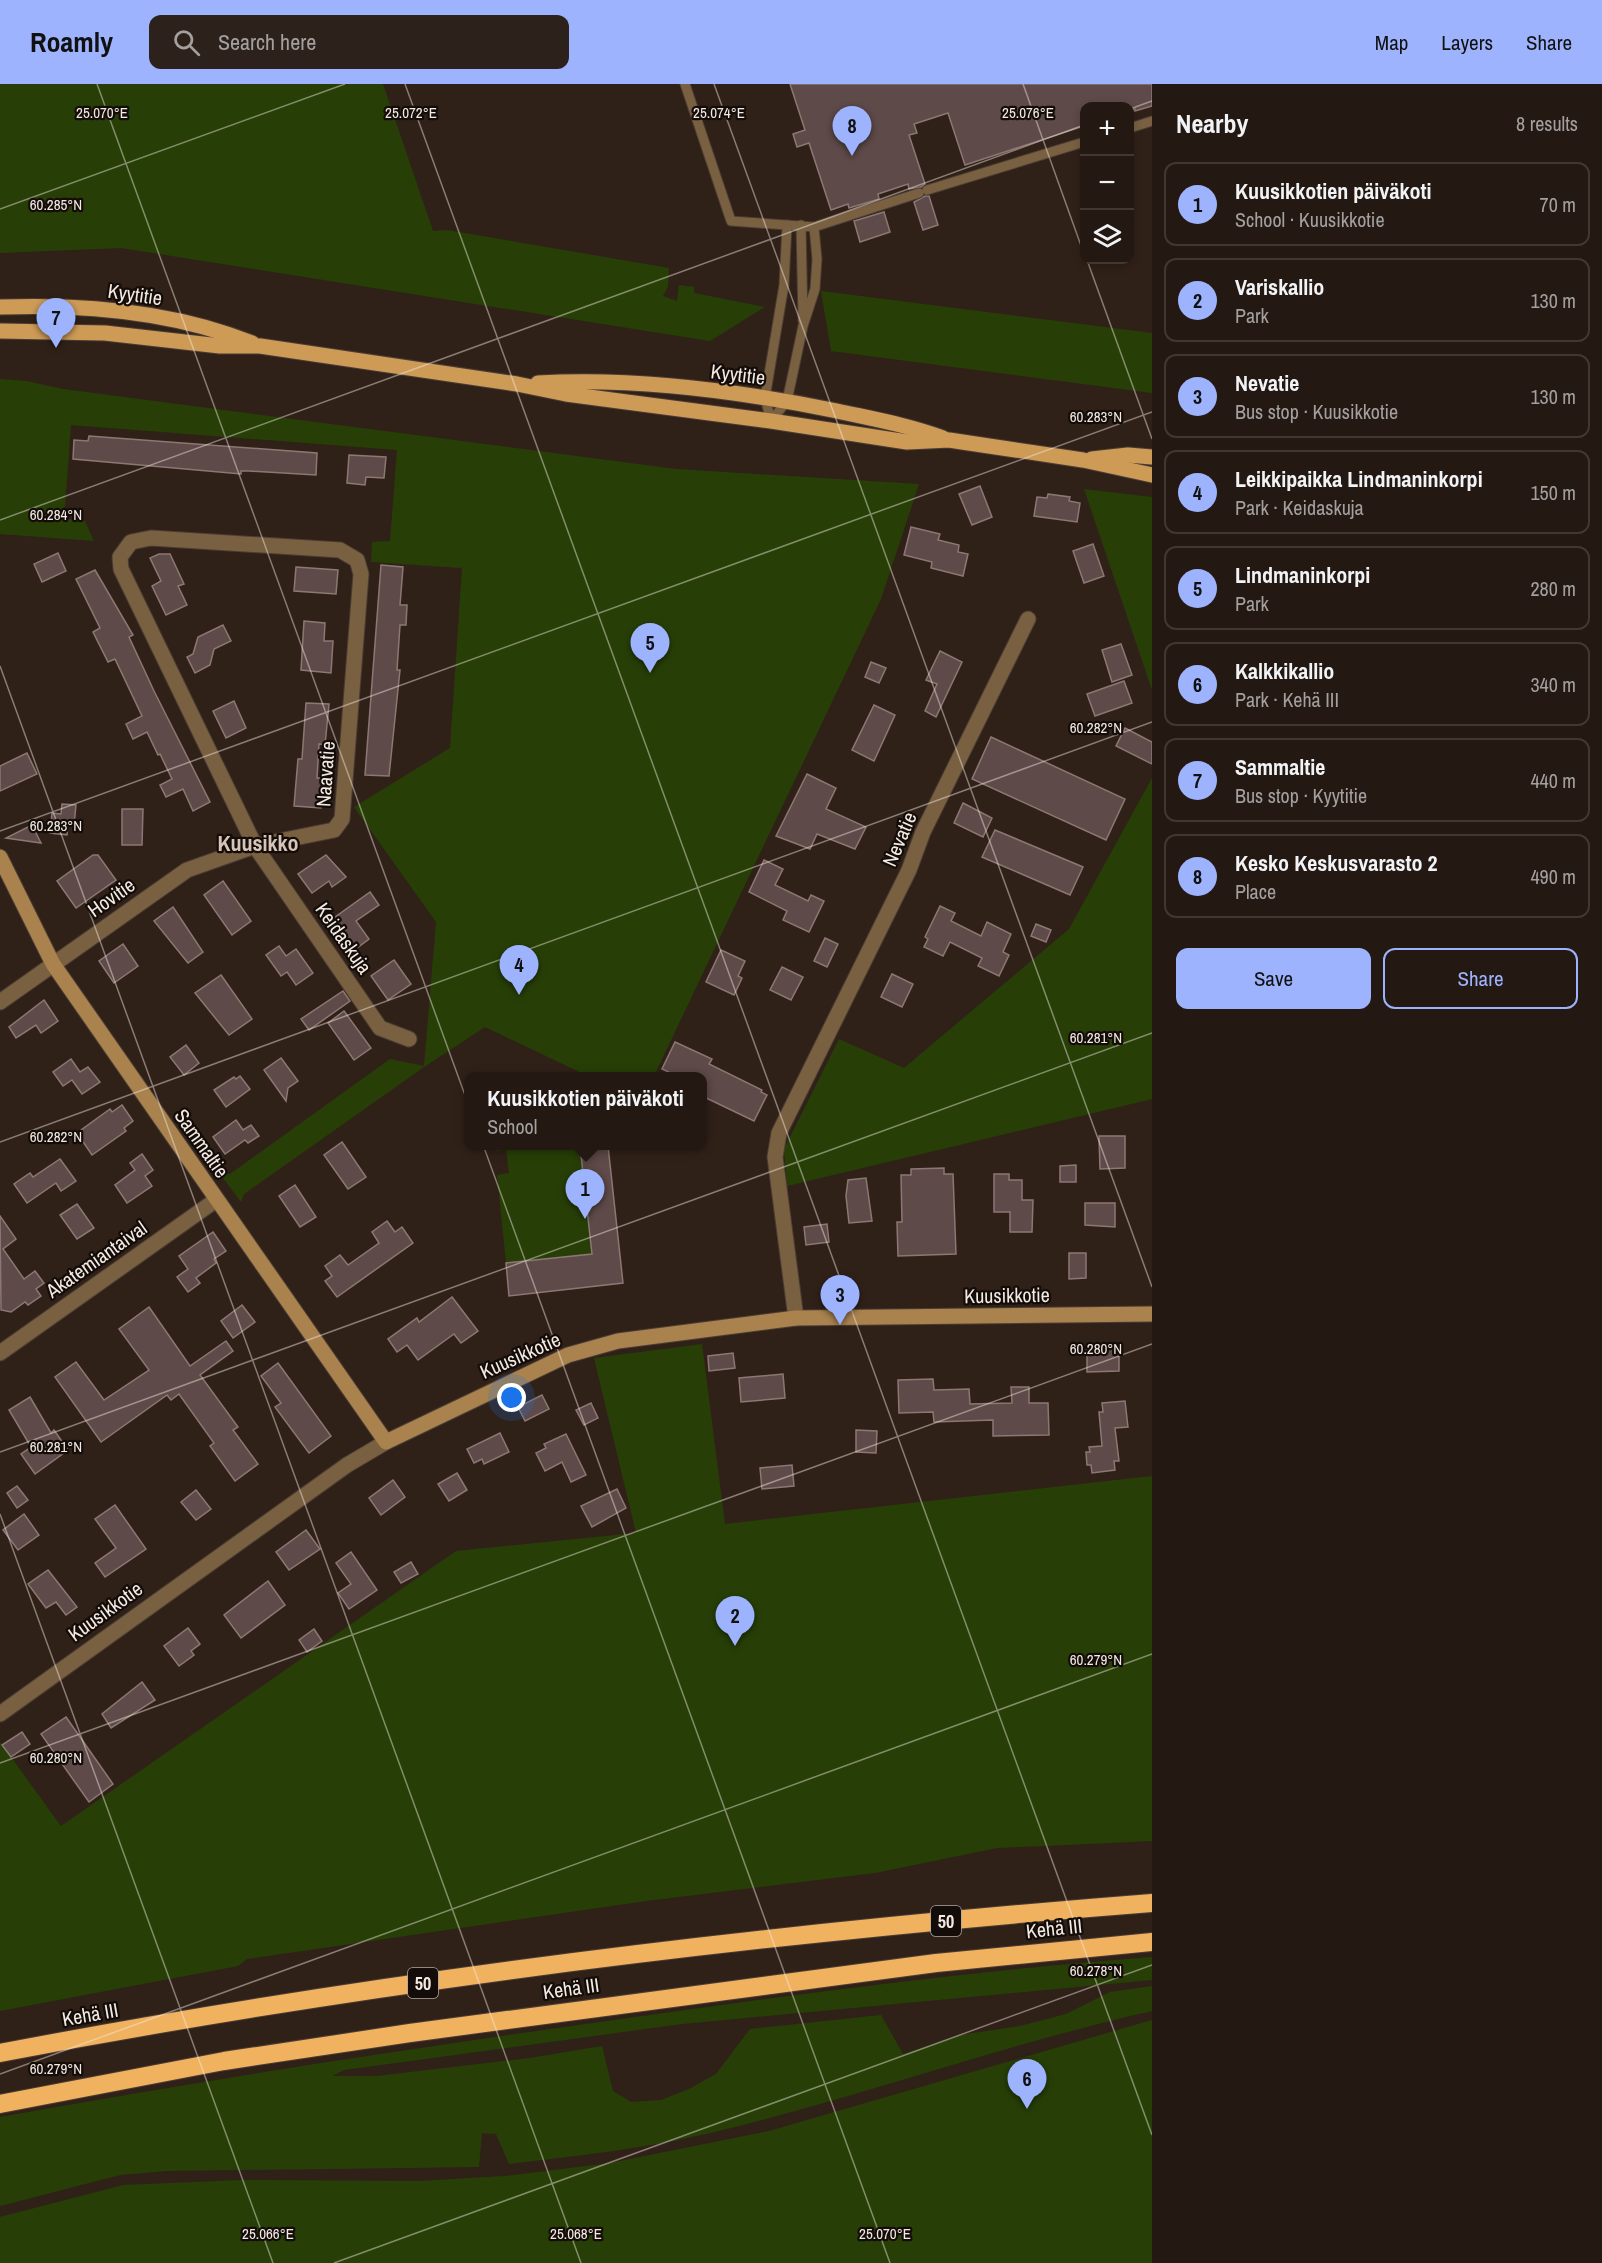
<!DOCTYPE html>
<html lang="en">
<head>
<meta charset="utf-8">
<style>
  :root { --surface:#241912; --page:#2c221b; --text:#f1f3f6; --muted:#a3a09f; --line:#413832; --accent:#9eb3fd }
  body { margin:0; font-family:"Archivo Narrow",sans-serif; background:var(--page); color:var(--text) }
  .controls { position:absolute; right:18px; top:18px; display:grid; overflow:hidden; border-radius:12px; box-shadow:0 3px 9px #0003 }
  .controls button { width:54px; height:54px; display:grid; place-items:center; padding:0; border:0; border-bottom:2px solid var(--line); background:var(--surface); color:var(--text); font:30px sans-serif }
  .you { position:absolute; left:512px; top:1314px; width:21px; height:21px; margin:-15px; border:4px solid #fff; border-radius:50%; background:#1a73e8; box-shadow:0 0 0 9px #1a73e833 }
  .badge { display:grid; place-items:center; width:39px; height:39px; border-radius:50%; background:var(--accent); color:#111; font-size:20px; font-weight:700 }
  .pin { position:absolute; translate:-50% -50px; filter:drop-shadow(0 2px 3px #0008) }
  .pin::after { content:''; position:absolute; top:32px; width:21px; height:18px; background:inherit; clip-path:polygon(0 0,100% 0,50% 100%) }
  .popup { position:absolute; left:464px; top:988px; width:243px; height:78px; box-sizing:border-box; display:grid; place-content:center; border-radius:12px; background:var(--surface); filter:drop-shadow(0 2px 4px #0005); font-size:20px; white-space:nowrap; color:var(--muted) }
  .popup b { font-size:22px; color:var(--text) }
  .popup::after { content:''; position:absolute; left:50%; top:100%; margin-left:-12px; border:12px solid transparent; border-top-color:var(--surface) }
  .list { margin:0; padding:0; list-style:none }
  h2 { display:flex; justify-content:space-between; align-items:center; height:78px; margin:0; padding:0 24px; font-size:26px }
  h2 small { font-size:20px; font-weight:400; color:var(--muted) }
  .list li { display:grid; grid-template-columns:39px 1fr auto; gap:18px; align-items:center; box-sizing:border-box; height:84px; margin:0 12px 12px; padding:0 12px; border:2px solid var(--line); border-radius:12px }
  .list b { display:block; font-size:22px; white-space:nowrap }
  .list p { margin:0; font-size:20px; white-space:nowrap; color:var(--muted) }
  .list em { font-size:20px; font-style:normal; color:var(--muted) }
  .actions { display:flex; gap:12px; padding:18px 24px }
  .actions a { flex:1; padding:14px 0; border:2px solid var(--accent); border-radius:12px; text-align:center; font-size:21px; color:var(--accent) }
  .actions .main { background:var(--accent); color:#111 }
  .icon { flex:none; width:33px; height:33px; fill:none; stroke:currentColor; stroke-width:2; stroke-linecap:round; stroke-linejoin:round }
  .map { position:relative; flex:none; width:1152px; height:2179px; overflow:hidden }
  header { display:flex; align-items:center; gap:36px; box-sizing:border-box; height:84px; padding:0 30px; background:var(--accent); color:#111 }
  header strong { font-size:28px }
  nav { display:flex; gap:33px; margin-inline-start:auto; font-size:21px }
  .search { width:420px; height:54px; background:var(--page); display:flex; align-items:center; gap:15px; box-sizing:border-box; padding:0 21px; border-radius:12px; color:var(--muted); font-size:22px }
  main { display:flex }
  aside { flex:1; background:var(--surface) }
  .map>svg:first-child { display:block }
  .green { fill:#273f07 }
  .building { fill:#5e4a48; stroke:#8d7775; stroke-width:1.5 }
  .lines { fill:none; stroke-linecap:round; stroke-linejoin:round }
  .lane-casing { stroke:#4b3d35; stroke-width:11 }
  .street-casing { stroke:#4b3d35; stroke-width:17 }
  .secondary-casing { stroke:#4b3d35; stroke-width:17 }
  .primary-casing { stroke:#4b3d35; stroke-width:17 }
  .highway-casing { stroke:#4b3d35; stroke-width:20 }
  .lane { stroke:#796041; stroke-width:9 }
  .street { stroke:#796041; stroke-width:15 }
  .secondary { stroke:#a9824e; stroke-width:15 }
  .primary { stroke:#ce9b57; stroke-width:15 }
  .highway { stroke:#f0b25f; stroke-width:18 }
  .ticks { fill:none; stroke:#f4eae4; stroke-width:1.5; stroke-opacity:0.45 }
  .labels { text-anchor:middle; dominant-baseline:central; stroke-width:4.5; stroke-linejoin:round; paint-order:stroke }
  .shield { fill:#130c08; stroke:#b0a7a2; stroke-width:1.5 }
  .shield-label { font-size:18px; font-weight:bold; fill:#f4eae4 }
  .street-label { font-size:20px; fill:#f4eae4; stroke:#130c08 }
  .quarter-label { font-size:22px; font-weight:bold; fill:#d8c5b9; stroke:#130c08 }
  .ticks-label { font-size:15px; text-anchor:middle; fill:#f4eae4; stroke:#130c08; stroke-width:4.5; stroke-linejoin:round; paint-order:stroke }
</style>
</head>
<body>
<header>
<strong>Roamly</strong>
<div class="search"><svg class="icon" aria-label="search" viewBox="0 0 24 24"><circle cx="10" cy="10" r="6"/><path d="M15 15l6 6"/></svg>Search here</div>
<nav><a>Map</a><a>Layers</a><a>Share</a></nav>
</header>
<main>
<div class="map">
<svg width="1152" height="2179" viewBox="0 0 1152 2179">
  <rect width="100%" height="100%" fill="#302118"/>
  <!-- green -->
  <g class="green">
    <path d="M0,0H383L433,147L447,146L669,184L668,202L663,212L677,217L679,201L694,203V209L765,223L710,257L121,164L0,169Z"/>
    <path d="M821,207L1152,249V309L831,267Z"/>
    <path d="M0,295L26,297L63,305L676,385L919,400L881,515L654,992H588L485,943L424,983L244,1110L241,1118L220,1090H230L390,975L424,982L436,838L354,723L450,664L462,484L371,478L372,458L390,457L397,366L71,341L64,435L85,437L94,457L0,450Z"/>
    <path d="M1084,405L1152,413V606Z"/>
    <path d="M1152,694V1015L787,1102L784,1065L839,955L904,984L1069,845Z"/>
    <path d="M494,1062H580L592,1170L506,1179L497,1091L509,1089L506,1066L495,1067Z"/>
    <path d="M702,1260L725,1440L1152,1392V1757L997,1764L875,1789L646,1817L247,1875L238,1882L0,1927V1658L61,1742L456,1467L636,1449L594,1274Z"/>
    <path d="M1152,1873V1896L682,1940L344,1986L332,1992H377L530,1974L602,1962L613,2007L631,2018L661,2016L689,2005L716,1990L750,1945L881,1931L903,1970L960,1951L1020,1942L1066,1930L1110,1908L1152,1902V1927C1001,1961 856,2015 706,2050C641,2065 575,2072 509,2080L496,2050L482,2049L479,2083L166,2087L120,2091L0,2122V2033C200,1997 400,1966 600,1938C783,1912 968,1887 1152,1873Z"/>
    <path d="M1152,1936V2179H0V2133L123,2101L242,2096L419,2097L505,2092L610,2079L769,2047Z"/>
  </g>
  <!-- building -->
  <g class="building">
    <path d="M790,0H1152V22L1135,27V25L1130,27V22H1084V42L965,81L948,29L914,40L917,49L909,51L925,100L921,103L909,105L908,100L878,110L879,115L849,124L848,120L831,126L809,59L797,63L793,50L805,46Z"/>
    <path d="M925,112H929L938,141L923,146L914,118Z"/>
    <path d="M884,128L890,148L860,158L854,137Z"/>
    <path d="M89,352L317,369L316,391L249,387H241V390L73,375L74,356L88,357Z"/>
    <path d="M349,371L386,373L384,394L366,393L365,401L347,399Z"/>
    <path d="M980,402L992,433L972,441L959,410Z"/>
    <path d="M1048,410L1070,413L1069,417L1080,419L1077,438L1034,432L1037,413L1047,414Z"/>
    <path d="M911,443L940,450L938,456L959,461L958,468L968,470L963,492L931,484L932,478L904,471Z"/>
    <path d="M1093,460L1104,492L1084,499L1073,467Z"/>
    <path d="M58,469L66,487L42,498L34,480Z"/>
    <path d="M159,470H170L184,500L178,502L187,521L166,531L152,502L161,497L150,474Z"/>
    <path d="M381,481L403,483L400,521H407L406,541H400L397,586H400L389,692L365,691Z"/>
    <path d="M296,483L338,486L336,510L294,507Z"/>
    <path d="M95,486L133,551L129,553L154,607L210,718L193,727L183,705L166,713L160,701L172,695L160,670L158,671L147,648L133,655L126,640L142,632L115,575L108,578L93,548L100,544L76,495Z"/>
    <path d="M304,537L325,539L324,557H333L331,589L301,586Z"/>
    <path d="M223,541L231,557L214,565L210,581L195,589L187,573L193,570L198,553Z"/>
    <path d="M1121,560L1132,591L1112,598L1102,566Z"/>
    <path d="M940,567L962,578L936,633L925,627L937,600L926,596Z"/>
    <path d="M871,578L886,584L879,599L865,593Z"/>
    <path d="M1124,597L1132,619L1095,632L1087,610Z"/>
    <path d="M234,617L246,644L226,654L213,627Z"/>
    <path d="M306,619L329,620L325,661L319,660L317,694H323L321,724L294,722L298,675H302Z"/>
    <path d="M874,621L895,631L874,677L852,666Z"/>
    <path d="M1125,644L1152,658V680L1116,662Z"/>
    <path d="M991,653L1125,715L1106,756L972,695Z"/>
    <path d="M27,669L37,690L0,707V682Z"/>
    <path d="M807,690L836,704L826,725L866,743L855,765L817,750L810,765L776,752Z"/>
    <path d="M963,719L992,734L983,753L954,739Z"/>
    <path d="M62,720L76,721L74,741L68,740L67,751L50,749L52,729L61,730Z"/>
    <path d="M122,725H143L142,761H122Z"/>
    <path d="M32,741L41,759L6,754Z"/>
    <path d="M995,746L1083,783L1070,811L982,773Z"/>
    <path d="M93,771H98L116,796L76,824L57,797Z"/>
    <path d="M326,771L346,793L332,803L329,797L312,809L298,790Z"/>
    <path d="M764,776L783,785L775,801L808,817L811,811L824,817L809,848L783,836L787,827L749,808Z"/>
    <path d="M223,797L251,837L232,851L204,811Z"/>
    <path d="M370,808L379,821L356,837L369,855L353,867L331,836Z"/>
    <path d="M940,822L955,829L951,837L981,852L987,838L1011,850L1003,868L1009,871L999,892L978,882L982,874L950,858L943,872L924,863L928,855L925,853Z"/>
    <path d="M173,823L203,868L188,879L154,837Z"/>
    <path d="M1036,840L1051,846L1046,858L1031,852Z"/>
    <path d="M825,854L838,860L827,883L814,877Z"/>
    <path d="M123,860L138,882L114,899L99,877Z"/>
    <path d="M279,862L286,872L296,865L313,889L296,901L287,888L281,892L266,871Z"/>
    <path d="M721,866L745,877L738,892L742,894L734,911L706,898Z"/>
    <path d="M394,876L411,900L388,916L371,892Z"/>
    <path d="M782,883L803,893L791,916L770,906Z"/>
    <path d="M892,890L913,900L902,923L881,913Z"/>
    <path d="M221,891L252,935L229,951L195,909Z"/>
    <path d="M343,907L350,917L309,946L301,935Z"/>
    <path d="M44,916L58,937L41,949L36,941L16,954L9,943Z"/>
    <path d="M344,927L371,964L354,976L328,939Z"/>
    <path d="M675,958L712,975L709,980L762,1006L761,1008L767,1011L754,1037L702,1012V993H679L662,985Z"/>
    <path d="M186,961L199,979L184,991L170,973Z"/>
    <path d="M281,974L298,997L288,1004L286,1017L264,986Z"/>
    <path d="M71,975L80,988L88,983L100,998L82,1010L72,996L63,1002L53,988Z"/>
    <path d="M240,992L250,1005L226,1023L214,1006L234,993L236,995Z"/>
    <path d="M122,1021L133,1037L124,1044L126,1047L92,1071L77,1049L110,1025L112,1028Z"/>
    <path d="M236,1036L243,1046L251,1041L259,1052L248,1059L245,1056L225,1070L213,1053Z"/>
    <path d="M1099,1052H1125V1084L1100,1085Z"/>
    <path d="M342,1058L366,1093L348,1105L324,1071Z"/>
    <path d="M580,1062H608L623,1199L509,1212L506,1179L592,1170Z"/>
    <path d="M142,1070L153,1086L145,1092L152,1102L127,1119L115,1101L135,1086L130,1079Z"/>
    <path d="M60,1075L76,1097L61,1107L56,1099L27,1119L14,1100L30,1089L33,1093Z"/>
    <path d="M1076,1081V1098H1060V1082Z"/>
    <path d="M944,1084V1090H953L956,1170L898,1172L897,1138H902L901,1091H911V1085Z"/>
    <path d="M994,1090H1009V1096H1022V1116H1033L1032,1148H1010V1128H994Z"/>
    <path d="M866,1094L872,1137L849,1139L846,1112L848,1096Z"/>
    <path d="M295,1101L316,1133L300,1143L279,1112Z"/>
    <path d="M1085,1119H1115V1143L1085,1141Z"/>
    <path d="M77,1120L94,1144L77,1155L60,1131Z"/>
    <path d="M0,1132L16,1155L3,1165L24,1195L35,1187L44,1199L36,1205L41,1212L28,1221L25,1218L11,1228L1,1226Z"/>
    <path d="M387,1137L395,1148L402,1143L413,1159L337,1213L325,1197L332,1192L325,1182L340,1171L348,1181L379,1159L372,1148Z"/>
    <path d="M827,1140L829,1158L806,1161L804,1143Z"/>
    <path d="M213,1148L226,1167L214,1175L216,1179L196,1194L200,1199L188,1208L177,1193L188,1185L179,1172Z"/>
    <path d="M1069,1169H1086V1194L1069,1195Z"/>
    <path d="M452,1213L478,1247L461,1259L454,1250L418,1276L407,1261L397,1268L388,1255L417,1234L419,1238Z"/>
    <path d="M242,1221L255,1238L233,1254L221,1237Z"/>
    <path d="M149,1223L190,1282L226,1257L233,1267L200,1291L238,1343L233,1346L258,1380L235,1397L210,1362L214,1359L179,1310L171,1316L167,1311L101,1358L55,1293L76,1278L104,1316L149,1286L119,1245Z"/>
    <path d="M1119,1264V1287L1087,1288V1265Z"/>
    <path d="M733,1269L735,1284L709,1287L708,1272Z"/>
    <path d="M278,1279L331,1352L309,1369L275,1323L281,1319L261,1292Z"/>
    <path d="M783,1290L785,1314L741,1318L739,1294Z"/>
    <path d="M933,1295L934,1306L969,1305L970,1320L1012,1319L1011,1303H1029V1319H1048L1049,1351L993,1352V1336L934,1338L933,1328L899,1329L898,1296Z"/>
    <path d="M542,1311L549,1325L525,1337L518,1323Z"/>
    <path d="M30,1313L51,1349L54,1346L68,1366L35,1390L21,1370L31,1363L9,1326Z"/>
    <path d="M1125,1317L1128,1343L1115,1344L1119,1377H1114L1115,1386L1092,1389L1091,1381H1087L1086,1368H1090L1089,1363L1102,1362L1099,1328H1103L1102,1319Z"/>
    <path d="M591,1319L598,1334L584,1341L576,1326Z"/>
    <path d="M856,1346L877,1347L876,1369L856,1368Z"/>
    <path d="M500,1349L509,1368L484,1380L482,1375L474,1379L467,1365Z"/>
    <path d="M566,1350L586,1391L571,1398L562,1378L545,1387L536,1369L546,1364L544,1360Z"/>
    <path d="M792,1381L794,1402L762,1405L760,1384Z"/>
    <path d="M457,1389L467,1406L449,1417L438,1400Z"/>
    <path d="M393,1396L405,1413L381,1431L369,1414Z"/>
    <path d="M17,1402L28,1416L17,1424L7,1409Z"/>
    <path d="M617,1405L626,1424L592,1443L581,1422Z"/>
    <path d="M196,1406L211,1425L196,1436L181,1418Z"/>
    <path d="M115,1421L146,1465L105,1493L95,1479L116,1464L95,1435Z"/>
    <path d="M24,1430L39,1451L18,1466L3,1446Z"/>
    <path d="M306,1446L320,1465L289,1486L276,1468Z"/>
    <path d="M351,1468L377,1506L349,1525L338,1509L351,1500L336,1479Z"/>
    <path d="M411,1478L418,1490L401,1499L394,1488Z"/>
    <path d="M48,1486L77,1523L66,1531L56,1518L46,1524L28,1500Z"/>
    <path d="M268,1497L285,1521L241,1554L224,1531Z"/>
    <path d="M188,1544L200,1560L191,1567L194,1571L179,1582L164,1562Z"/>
    <path d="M314,1545L322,1557L307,1568L299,1556Z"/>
    <path d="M142,1598L155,1616L111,1644L102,1630Z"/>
    <path d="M66,1633L113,1700L89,1718L41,1650Z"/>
    <path d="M22,1648L30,1660L11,1673L2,1661Z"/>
  </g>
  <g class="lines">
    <!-- lane casing -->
    <g class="lane-casing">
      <g id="lane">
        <path d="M685,0L731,137L814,143L919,109"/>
        <path d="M1130,44L1152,37"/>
        <path d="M927,106L1084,58"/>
        <path d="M787,141L784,201L765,314L771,337L787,317L803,242L815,205L817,175L814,143"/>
        <path d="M801,141L803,237"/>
      </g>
    </g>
    <!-- street casing -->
    <g class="street-casing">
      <g id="street">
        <path d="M0,918L187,786L255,762L334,746L342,735L361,490L357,476L340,466L151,454L131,458L120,473L121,485L255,762L380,944L409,955"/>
        <path d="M796,1234L775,1073L779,1049L909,786L923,748L1028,535"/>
        <path d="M0,1269L216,1116"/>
        <path d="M0,1630L347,1381L386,1358"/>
      </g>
    </g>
    <!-- secondary casing -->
    <g class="secondary-casing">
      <path id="secondary" d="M0,773L53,880L386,1358L568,1271L618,1257L796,1234L1152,1230"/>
    </g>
    <!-- primary casing -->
    <g class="primary-casing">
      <g id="primary">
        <path d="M0,223C83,220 175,228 252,259"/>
        <path d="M0,247L105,249L220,262H260L517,300L566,310L771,337L907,358L949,356L1083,376L1152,391"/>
        <path d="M538,299C638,293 740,307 837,327C873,335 908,341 943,354"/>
        <path d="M1092,375L1128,371L1152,373"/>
      </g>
    </g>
    <!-- highway casing -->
    <g class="highway-casing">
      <g id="highway">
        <path d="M0,1969C380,1896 766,1849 1152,1819"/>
        <path d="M0,2020L224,1977L410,1949L936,1879L1152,1858"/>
      </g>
    </g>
    <!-- lane -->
    <use href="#lane" class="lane"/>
    <!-- street -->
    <use href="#street" class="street"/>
    <!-- secondary -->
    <use href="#secondary" class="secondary"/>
    <!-- primary -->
    <use href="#primary" class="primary"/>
    <!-- highway -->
    <use href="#highway" class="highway"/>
  </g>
  <!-- ticks -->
  <path class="ticks" d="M97,0L890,2179M405,0L1152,2051M714,0L1152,1203M1023,0L1084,170M1130,25L1152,17M0,125L345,0M1087,176L1152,355M0,436L1084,41M0,582L581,2179M0,747L1152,328M0,1058L1152,638M0,1368L1152,949M0,1430L273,2179M0,1679L1152,1260M0,1990L1152,1570M334,2179L1152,1881"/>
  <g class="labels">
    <!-- shield labels -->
    <g class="shield">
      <rect x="931" y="1822" width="30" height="30" rx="4.5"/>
      <rect x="408" y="1884" width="30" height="30" rx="4.5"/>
    </g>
    <g class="shield-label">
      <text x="946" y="1837">50</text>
      <text x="423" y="1899">50</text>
    </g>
    <!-- street labels -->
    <g class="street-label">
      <text transform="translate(135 210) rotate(8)">Kyytitie</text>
      <text transform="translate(738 290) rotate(7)">Kyytitie</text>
      <text transform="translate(325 690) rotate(-86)">Naavatie</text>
      <text transform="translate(899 755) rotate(-67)">Nevatie</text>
      <text transform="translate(111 813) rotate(-35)">Hovitie</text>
      <text transform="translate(344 854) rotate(55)">Keidaskuja</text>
      <text transform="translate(202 1059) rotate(55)">Sammaltie</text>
      <text transform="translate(96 1175) rotate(-35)">Akatemiantaival</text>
      <text transform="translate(1007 1211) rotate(-1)">Kuusikkotie</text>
      <text transform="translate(520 1271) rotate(-24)">Kuusikkotie</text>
      <text transform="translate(105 1527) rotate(-36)">Kuusikkotie</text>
      <text transform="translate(1054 1844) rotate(-6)">Kehä III</text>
      <text transform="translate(571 1904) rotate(-8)">Kehä III</text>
      <text transform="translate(90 1930) rotate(-10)">Kehä III</text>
    </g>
    <!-- quarter labels -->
    <g class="quarter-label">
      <text x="258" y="759">Kuusikko</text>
    </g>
  </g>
  <g class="ticks-label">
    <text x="102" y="34">25.070°E</text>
    <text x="411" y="34">25.072°E</text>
    <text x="719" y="34">25.074°E</text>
    <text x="1028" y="34">25.076°E</text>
    <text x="56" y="126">60.285°N</text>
    <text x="1096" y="338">60.283°N</text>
    <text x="56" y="436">60.284°N</text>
    <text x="1096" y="649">60.282°N</text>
    <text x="56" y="747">60.283°N</text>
    <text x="1096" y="959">60.281°N</text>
    <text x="56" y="1058">60.282°N</text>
    <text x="1096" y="1270">60.280°N</text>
    <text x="56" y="1368">60.281°N</text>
    <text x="1096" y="1581">60.279°N</text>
    <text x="56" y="1679">60.280°N</text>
    <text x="1096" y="1892">60.278°N</text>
    <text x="56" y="1990">60.279°N</text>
    <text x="268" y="2155">25.066°E</text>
    <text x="576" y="2155">25.068°E</text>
    <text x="885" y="2155">25.070°E</text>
  </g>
</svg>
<div class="controls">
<button>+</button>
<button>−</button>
<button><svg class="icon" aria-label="layers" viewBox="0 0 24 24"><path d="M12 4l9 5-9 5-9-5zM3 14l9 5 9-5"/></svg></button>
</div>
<div class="you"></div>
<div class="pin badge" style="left:585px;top:1135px">1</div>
<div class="popup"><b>Kuusikkotien päiväkoti</b>School</div>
<div class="pin badge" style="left:735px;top:1562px">2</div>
<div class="pin badge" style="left:840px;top:1241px">3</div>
<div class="pin badge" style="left:519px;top:911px">4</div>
<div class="pin badge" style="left:650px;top:589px">5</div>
<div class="pin badge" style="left:1027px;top:2025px">6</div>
<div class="pin badge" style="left:56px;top:264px">7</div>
<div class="pin badge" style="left:852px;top:72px">8</div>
</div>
<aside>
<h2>Nearby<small>8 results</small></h2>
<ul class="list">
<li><span class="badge">1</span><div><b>Kuusikkotien päiväkoti</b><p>School · Kuusikkotie</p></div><em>70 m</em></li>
<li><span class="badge">2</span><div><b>Variskallio</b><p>Park</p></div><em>130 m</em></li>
<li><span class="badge">3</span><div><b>Nevatie</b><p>Bus stop · Kuusikkotie</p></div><em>130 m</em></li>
<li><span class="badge">4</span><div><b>Leikkipaikka Lindmaninkorpi</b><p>Park · Keidaskuja</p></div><em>150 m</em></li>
<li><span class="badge">5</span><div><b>Lindmaninkorpi</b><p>Park</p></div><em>280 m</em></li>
<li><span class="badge">6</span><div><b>Kalkkikallio</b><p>Park · Kehä III</p></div><em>340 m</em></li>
<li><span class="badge">7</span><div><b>Sammaltie</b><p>Bus stop · Kyytitie</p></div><em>440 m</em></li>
<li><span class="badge">8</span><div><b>Kesko Keskusvarasto 2</b><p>Place</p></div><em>490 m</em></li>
</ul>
<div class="actions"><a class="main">Save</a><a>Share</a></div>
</aside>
</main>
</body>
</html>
